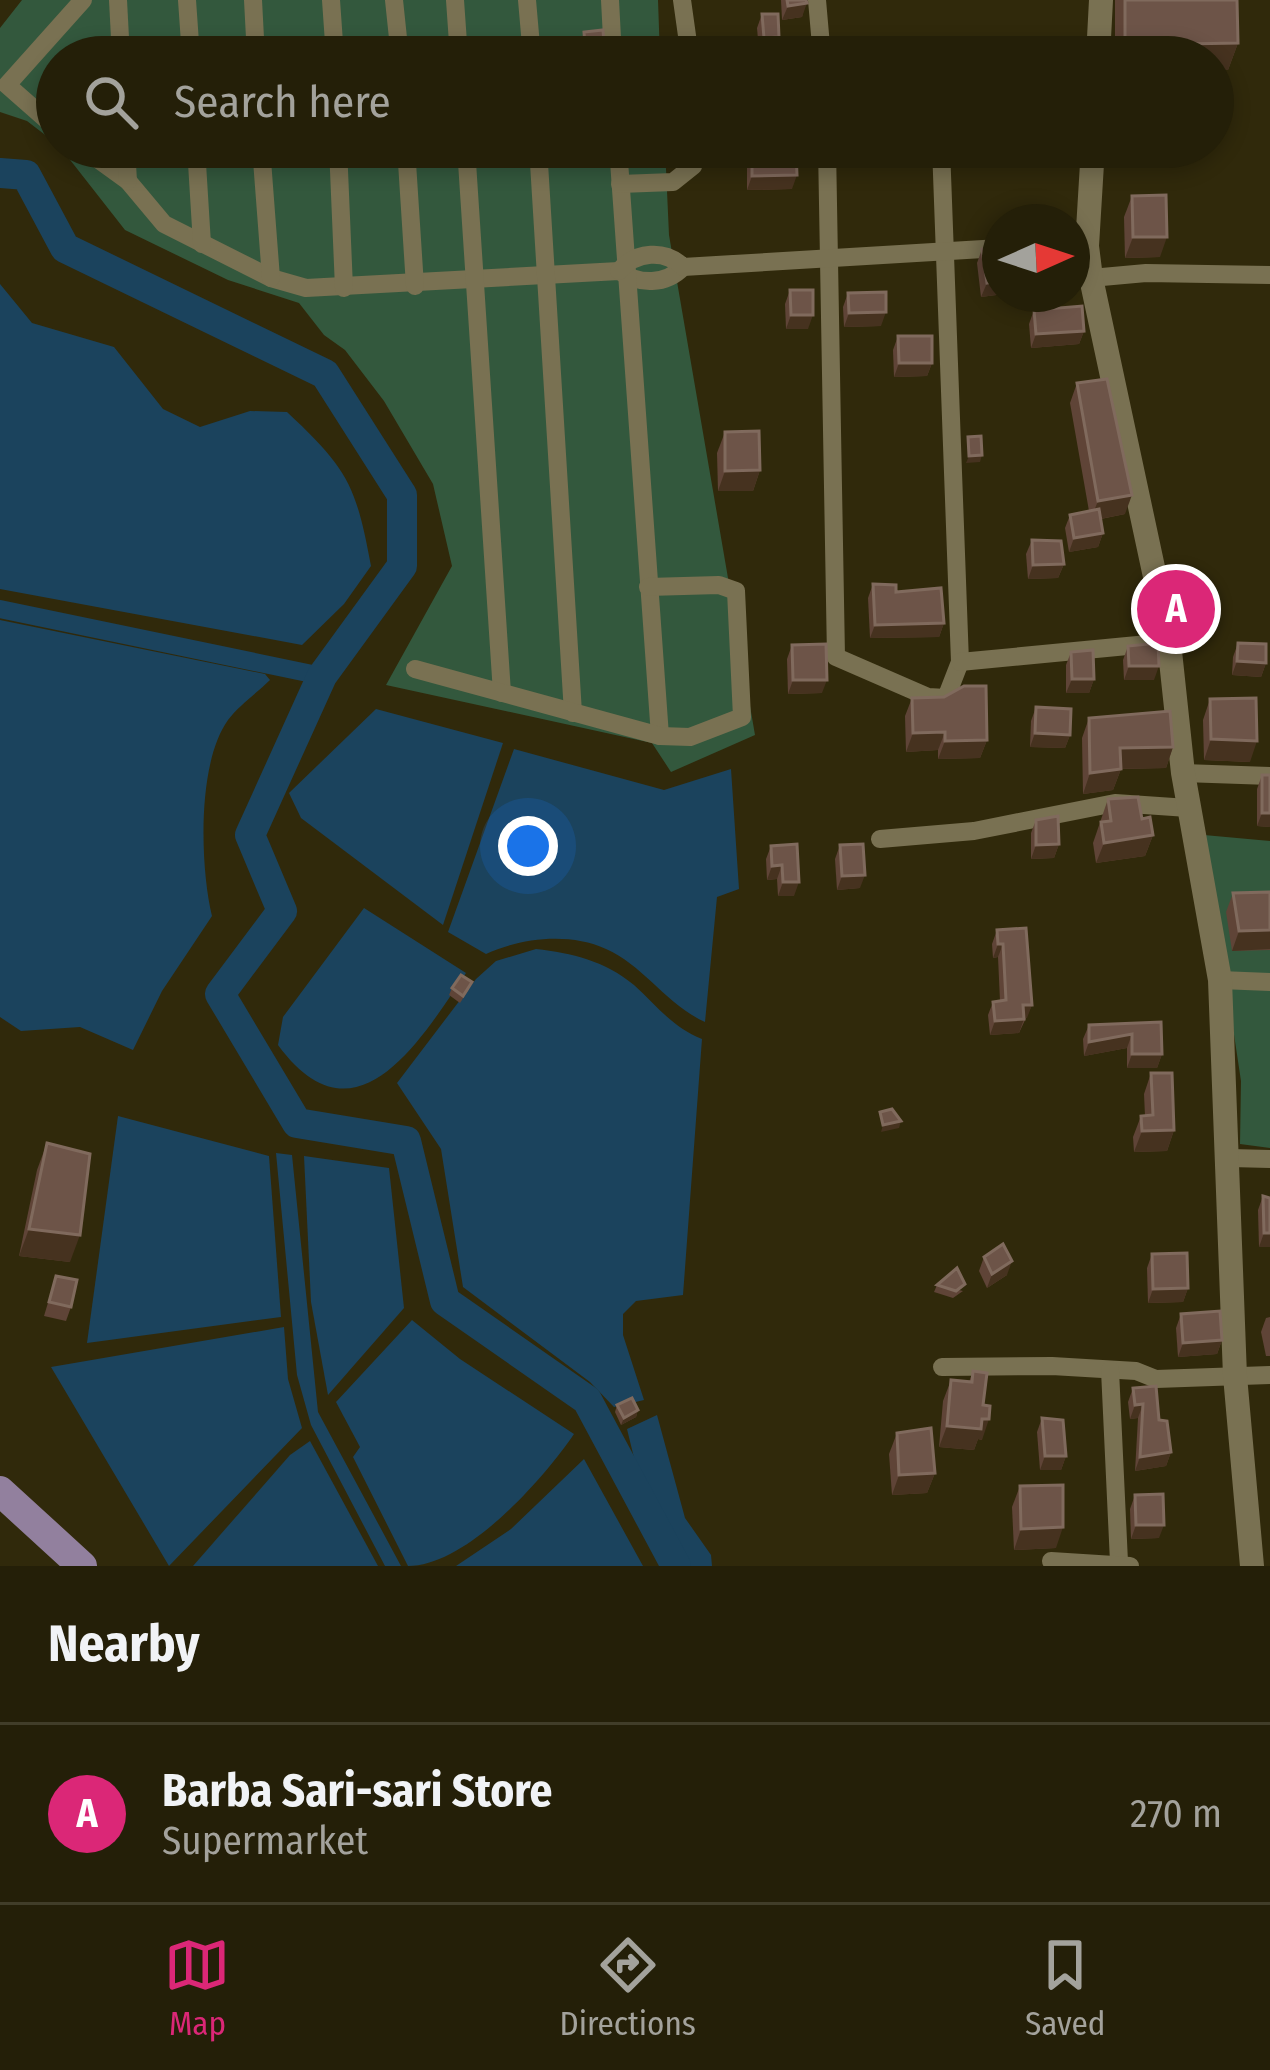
<!DOCTYPE html>
<html lang="en">
<head>
<meta charset="utf-8">
<style>
  :root { --surface:#241f08; --page:#302c16; --text:#f1f3f6; --muted:#a3a29c; --line:#413d29; --accent:#db2777 }
  body { margin:0; font-family:"Fira Sans Condensed",sans-serif; background:var(--page); color:var(--text) }
  .compass { position:absolute; left:982px; top:204px; width:108px; height:108px; border-radius:50%; background:var(--surface); box-shadow:0 6px 18px #0003; rotate:87deg }
  .you { position:absolute; left:528px; top:846px; width:42px; height:42px; margin:-30px; border:9px solid #fff; border-radius:50%; background:#1a73e8; box-shadow:0 0 0 18px #1a73e833 }
  .badge { display:grid; place-items:center; width:78px; height:78px; border-radius:50%; background:var(--accent); color:#fff; font-size:39px; font-weight:700 }
  .pin { position:absolute; translate:-50% -50%; border:6px solid #fff; box-shadow:0 3px 12px #0006 }
  .list { margin:0; padding:0; list-style:none }
  h2 { display:flex; justify-content:space-between; align-items:center; height:156px; margin:0; padding:0 48px; font-size:51px }
  h2 small { font-size:39px; font-weight:400; color:var(--muted) }
  .list li { display:grid; grid-template-columns:78px 1fr auto; gap:36px; align-items:center; box-sizing:border-box; height:180px; padding:0 48px; border-top:3px solid var(--line) }
  .list b { display:block; font-size:45px; white-space:nowrap }
  .list p { margin:0; font-size:39px; white-space:nowrap; color:var(--muted) }
  .list em { font-size:39px; font-style:normal; color:var(--muted) }
  .icon { flex:none; width:66px; height:66px; fill:none; stroke:currentColor; stroke-width:2; stroke-linecap:round; stroke-linejoin:round }
  .map { position:relative; flex:none; width:1270px; height:1566px; overflow:hidden }
  .search { position:absolute; background:var(--surface); box-shadow:0 6px 18px #0003; left:36px; right:36px; top:36px; height:132px; display:flex; align-items:center; gap:30px; box-sizing:border-box; padding:0 42px; border-radius:66px; color:var(--muted); font-size:45px }
  .sheet { height:336px; background:var(--surface) }
  nav { display:flex; justify-content:space-around; align-items:center; box-sizing:border-box; height:168px; border-top:3px solid var(--line); background:var(--surface); font-size:33px; color:var(--muted) }
  nav a { display:grid; justify-items:center; gap:6px }
  nav .on { color:var(--accent) }
  .map>svg:first-child { display:block }
  .green { fill:#33583d }
  .water { fill:#1b435d }
  .lines { fill:none; stroke-linecap:round; stroke-linejoin:round }
  .canal { stroke:#1b435d; stroke-width:18 }
  .river { stroke:#1b435d; stroke-width:30 }
  .minor { stroke:#797152; stroke-width:18 }
  .tertiary { stroke:#797152; stroke-width:24 }
  .primary { stroke:#92809e; stroke-width:30 }
  .wall { fill:#5f4437 }
  .shaded-wall { fill:#46321f }
  .building { fill:#6d5448; stroke:#806a5d; stroke-width:3 }
</style>
</head>
<body>
<div class="map">
<svg width="1270" height="1566" viewBox="0 0 1270 1566">
  <rect width="100%" height="100%" fill="#30290b"/>
  <!-- green -->
  <g class="green">
    <path d="M22,0H658L660,57H57V144L27,121L0,112V28Z"/>
    <path d="M60,147H665L669,235L755,735L671,772L652,743L386,685L452,566L433,484L384,401L345,350L324,335L299,303L228,280L125,230Z"/>
    <path d="M1204,835L1270,841V1148L1240,1144L1241,1081Z"/>
  </g>
  <!-- water -->
  <g class="water">
    <path d="M0,284L32,323L114,347L163,409L200,427L250,411L287,412C348,469 356,485 371,566L344,604L302,645L0,589Z"/>
    <path d="M0,620L265,674L270,680C257,693 239,705 228,720C197,763 200,866 212,916L162,991L133,1050L80,1027L21,1031L0,1017Z"/>
    <path d="M376,709L503,743L443,925L301,818L289,793Z"/>
    <path d="M514,749L664,790L731,769L739,889L717,897L705,1022C667,1005 643,965 606,949C569,932 521,938 486,954L448,932Z"/>
    <path d="M364,908L466,973C420,1041 355,1150 278,1045L283,1017Z"/>
    <path d="M536,949C572,953 605,961 634,985C657,1006 672,1027 702,1039L683,1295L636,1301L623,1314V1335L644,1400L614,1407L590,1382L463,1287L441,1149L397,1083L476,979L496,961Z"/>
    <path d="M118,1116L269,1156L281,1317L87,1343Z"/>
    <path d="M276,1153L292,1155L318,1412L401,1566H385L311,1425L297,1375Z"/>
    <path d="M304,1156L389,1168L404,1308L328,1395L311,1302Z"/>
    <path d="M412,1320L460,1359L574,1434C542,1481 466,1566 408,1566L353,1457L360,1447L336,1402Z"/>
    <path d="M284,1327L288,1379L302,1428L169,1566L51,1367Z"/>
    <path d="M657,1415L685,1518L711,1555L712,1566H690L637,1470L627,1429Z"/>
    <path d="M310,1441L378,1566H193L290,1455Z"/>
    <path d="M584,1459L643,1566H456L511,1529Z"/>
  </g>
  <g class="lines">
    <!-- canal -->
    <path class="canal" d="M0,609L322,676"/>
    <!-- river -->
    <path class="river" d="M0,173L26,175L65,248L325,374L402,495V566L322,676L250,835L282,911L220,994L297,1123L406,1141L445,1301L587,1400L676,1566"/>
    <!-- minor -->
    <g class="minor">
      <path d="M118,0L121,57"/>
      <path d="M187,0L191,57"/>
      <path d="M253,0L256,57"/>
      <path d="M331,0L335,57"/>
      <path d="M394,0L400,57"/>
      <path d="M455,0L459,57"/>
      <path d="M527,0L532,57"/>
      <path d="M610,0L613,57"/>
      <path d="M682,0L690,57"/>
      <path d="M817,0L822,57"/>
      <path d="M57,129L7,85L83,0"/>
      <path d="M81,147L128,181L164,224L271,278L306,288L619,271C639,285 666,285 683,267"/>
      <path d="M126,147L128,181"/>
      <path d="M196,147L202,244"/>
      <path d="M261,147L271,278"/>
      <path d="M338,147L344,288"/>
      <path d="M406,147L415,286"/>
      <path d="M466,147L502,693"/>
      <path d="M538,147L573,713"/>
      <path d="M618,147L660,736"/>
      <path d="M827,147L836,657L928,697L946,698L960,662L941,147"/>
      <path d="M620,184L673,182L693,166L692,147"/>
      <path d="M619,271C636,251 665,249 683,267L1000,248"/>
      <path d="M1091,278L1146,273L1270,275"/>
      <path d="M960,662L1169,642"/>
      <path d="M415,669L660,736L690,737L742,717L736,591L719,585L648,587"/>
      <path d="M1183,773L1270,776"/>
      <path d="M880,839L974,831L1115,803L1188,808"/>
      <path d="M1220,980L1270,982"/>
      <path d="M1230,1158L1270,1159"/>
      <path d="M942,1367L1052,1366L1136,1371L1156,1379L1270,1375"/>
      <path d="M1110,1370L1119,1562"/>
      <path d="M1051,1561L1130,1566"/>
    </g>
    <!-- tertiary -->
    <g class="tertiary">
      <path d="M1098,57L1101,0"/>
      <path d="M1093,147L1087,246L1091,278L1169,642L1183,773L1220,980L1235,1376L1252,1566"/>
    </g>
    <!-- primary -->
    <path class="primary" d="M0,1491L82,1566"/>
  </g>
  <!-- wall -->
  <g class="wall">
    <path d="M781,0H806L802,17L782,20Z"/>
    <path d="M1115,0H1237L1238,43L1228,70H1213V57H1115Z"/>
    <path d="M762,14L779,37L774,51H759L757,28Z"/>
    <path d="M584,32L605,57H580L579,46Z"/>
    <path d="M752,152L792,189L747,190V166Z"/>
    <path d="M1132,196L1160,257L1125,258L1124,217Z"/>
    <path d="M982,249L1000,294H1004L981,297L977,263Z"/>
    <path d="M790,290L808,329H786L785,304Z"/>
    <path d="M848,293L881,326L844,327L843,307Z"/>
    <path d="M1034,310L1084,331L1079,344L1031,348L1029,324Z"/>
    <path d="M898,336L932,363L927,376L894,377L893,350Z"/>
    <path d="M1077,383L1125,514L1101,519L1103,533L1098,547L1069,552L1065,528L1070,515L1089,511L1070,403Z"/>
    <path d="M725,432L760,470L753,491H718L717,453Z"/>
    <path d="M1032,540L1064,564L1058,578L1028,579L1026,554Z"/>
    <path d="M873,584L896,592L944,623L939,637L870,638L868,598Z"/>
    <path d="M1181,599L1194,615L1191,622L1182,624L1178,606Z"/>
    <path d="M1238,643L1266,663L1261,677L1232,675L1233,657Z"/>
    <path d="M792,645L822,693L788,694L787,659Z"/>
    <path d="M1128,646L1154,680H1124L1123,660Z"/>
    <path d="M1071,652L1094,679L1089,693H1066V665Z"/>
    <path d="M912,698L987,740L980,758L938,759V750L906,752L905,716Z"/>
    <path d="M1210,699L1250,762L1204,760L1203,720Z"/>
    <path d="M1036,707L1070,735L1065,748L1030,747L1031,721Z"/>
    <path d="M1089,718L1173,747L1166,768L1121,769L1113,790L1083,794L1082,738Z"/>
    <path d="M1262,775H1270V827L1257,826V789Z"/>
    <path d="M1108,799L1142,819L1153,835L1145,856L1096,863L1093,843Z"/>
    <path d="M1036,820L1059,844L1054,858L1031,859V833Z"/>
    <path d="M797,844L794,896H778L777,879L767,880L766,859L771,846Z"/>
    <path d="M840,845L860,888L837,890L835,859Z"/>
    <path d="M1270,892V960V950L1232,951L1226,912L1233,893Z"/>
    <path d="M997,930L1032,1005L1019,1033L990,1035L988,1015L993,1002L1000,1001L998,957L993,958L992,944Z"/>
    <path d="M452,988L469,989L460,1003L449,995Z"/>
    <path d="M1161,1022L1162,1054L1157,1068H1127V1048L1084,1056L1083,1039L1089,1025Z"/>
    <path d="M1151,1073L1174,1130L1167,1151L1134,1152L1133,1137L1141,1116H1145L1144,1094Z"/>
    <path d="M47,1143L70,1262L19,1256L37,1170Z"/>
    <path d="M1263,1196L1270,1247H1259L1258,1210Z"/>
    <path d="M1152,1254L1188,1288L1183,1302L1148,1303L1147,1268Z"/>
    <path d="M984,1257L1007,1275L987,1288L979,1271Z"/>
    <path d="M56,1276L71,1307L66,1321L44,1316Z"/>
    <path d="M937,1285L963,1291L953,1298L934,1292Z"/>
    <path d="M1181,1314L1222,1340L1217,1354L1178,1357L1176,1328Z"/>
    <path d="M1270,1317V1356H1266L1261,1332L1266,1318Z"/>
    <path d="M973,1371L983,1405L982,1440L978,1439L974,1450L939,1447L943,1401L951,1380L969,1382Z"/>
    <path d="M1133,1388L1159,1420L1171,1452L1166,1466L1135,1471L1138,1418L1130,1419L1128,1402Z"/>
    <path d="M617,1405L638,1410L636,1417L621,1425L615,1412Z"/>
    <path d="M1042,1418L1066,1456L1061,1470H1040L1037,1432Z"/>
    <path d="M897,1433L935,1473L927,1493L892,1495L889,1454Z"/>
    <path d="M1020,1486L1056,1548L1014,1550L1012,1507Z"/>
    <path d="M1135,1495L1159,1538L1131,1539L1130,1509Z"/>
  </g>
  <!-- shaded-wall -->
  <g class="shaded-wall">
    <path d="M807,3L802,17L782,20L788,6Z"/>
    <path d="M779,37L774,51H759L764,38Z"/>
    <path d="M1238,43L1228,70H1213V57H1120L1125,45Z"/>
    <path d="M848,147H883L880,156L844,157Z"/>
    <path d="M797,175L792,189L747,190L752,176Z"/>
    <path d="M1133,237H1167L1160,257L1125,258Z"/>
    <path d="M1000,281V294H1004L981,297L987,283Z"/>
    <path d="M886,312L881,326L844,327L849,313Z"/>
    <path d="M791,315H813L808,329H786Z"/>
    <path d="M1084,331L1079,344L1031,348L1036,334Z"/>
    <path d="M899,363H932L927,376L894,377Z"/>
    <path d="M982,455L980,462L966,463L969,456Z"/>
    <path d="M760,470L753,491H718L725,471Z"/>
    <path d="M1132,495L1125,514L1090,521L1098,501Z"/>
    <path d="M1103,533L1098,547L1069,552L1074,538Z"/>
    <path d="M1064,564L1058,578L1028,579L1033,565Z"/>
    <path d="M1194,615L1191,622L1182,624L1185,617Z"/>
    <path d="M944,623L939,637L870,638L875,625Z"/>
    <path d="M1237,661L1266,663L1261,677L1232,675Z"/>
    <path d="M1129,666H1159L1154,680H1124Z"/>
    <path d="M1072,679H1094L1089,693H1066Z"/>
    <path d="M793,680H827L822,693L788,694Z"/>
    <path d="M945,732L938,750L906,752L913,733Z"/>
    <path d="M1035,733L1070,735L1065,748L1030,747Z"/>
    <path d="M1211,739L1257,741L1250,762L1204,760Z"/>
    <path d="M987,740L980,758L938,759L945,741Z"/>
    <path d="M1173,747L1166,768L1113,769L1120,748Z"/>
    <path d="M1121,769L1113,790L1083,794L1090,773Z"/>
    <path d="M1262,813H1270V827L1257,826Z"/>
    <path d="M1153,835L1145,856L1096,863L1104,843Z"/>
    <path d="M1059,844L1054,858L1031,859L1036,845Z"/>
    <path d="M782,865L777,879L767,880L772,866Z"/>
    <path d="M865,875L860,888L837,890L842,876Z"/>
    <path d="M783,882H799L794,896H778Z"/>
    <path d="M1270,930V949L1232,951L1239,931Z"/>
    <path d="M998,944H1003L998,957L993,958Z"/>
    <path d="M1023,1005H1032L1027,1018L1018,1019Z"/>
    <path d="M1024,1019L1019,1033L990,1035L995,1021Z"/>
    <path d="M1132,1034L1127,1048L1084,1056L1089,1042Z"/>
    <path d="M1132,1054H1162L1157,1068H1127Z"/>
    <path d="M901,1121L899,1128L881,1132L883,1125Z"/>
    <path d="M1174,1130L1167,1151L1134,1152L1142,1131Z"/>
    <path d="M29,1229L80,1235L70,1262L19,1256Z"/>
    <path d="M1264,1233H1270V1247H1259Z"/>
    <path d="M1012,1261L1007,1275L987,1288L992,1274Z"/>
    <path d="M1188,1288L1183,1302L1148,1303L1153,1289Z"/>
    <path d="M1222,1340L1217,1354L1178,1357L1183,1343Z"/>
    <path d="M1143,1404L1138,1418L1130,1419L1135,1405Z"/>
    <path d="M638,1410L636,1417L621,1425L624,1418Z"/>
    <path d="M982,1419H989L982,1440L978,1439L974,1450L939,1447L947,1426Z"/>
    <path d="M1171,1452L1166,1466L1135,1471L1140,1457Z"/>
    <path d="M1045,1456H1066L1061,1470H1040Z"/>
    <path d="M935,1473L927,1493L892,1495L899,1475Z"/>
    <path d="M1136,1525H1164L1159,1538L1131,1539Z"/>
    <path d="M1063,1527L1056,1548L1014,1550L1021,1529Z"/>
  </g>
  <!-- building -->
  <g class="building">
    <path d="M787,0H806L807,3L788,6Z"/>
    <path d="M1125,0H1237L1238,43L1125,45Z"/>
    <path d="M762,14H778L779,37L764,38Z"/>
    <path d="M603,30L605,57H586L584,32Z"/>
    <path d="M796,151L797,175L752,176V152Z"/>
    <path d="M1166,195L1167,237H1133L1132,196Z"/>
    <path d="M1000,247V281L987,283L982,249Z"/>
    <path d="M790,290H813V315H791Z"/>
    <path d="M886,292V312L849,313L848,293Z"/>
    <path d="M1082,306L1084,331L1036,334L1034,310Z"/>
    <path d="M898,336H932V363H899Z"/>
    <path d="M1107,379L1132,495L1098,501L1077,383Z"/>
    <path d="M759,431L760,470L725,471V432Z"/>
    <path d="M981,436L982,455L969,456L968,437Z"/>
    <path d="M1099,509L1103,533L1074,538L1070,515Z"/>
    <path d="M1032,540L1061,541L1064,564L1033,565Z"/>
    <path d="M873,584L896,585V592L941,588L944,623L875,625Z"/>
    <path d="M1191,597L1194,615L1185,617L1181,599Z"/>
    <path d="M1158,643L1159,666H1129L1128,646Z"/>
    <path d="M1238,643L1266,644V663L1237,661Z"/>
    <path d="M826,644L827,680H793L792,645Z"/>
    <path d="M1093,650L1094,679H1072L1071,652Z"/>
    <path d="M964,686H986L987,740L945,741V732L913,733L912,698L944,697Z"/>
    <path d="M1256,698L1257,741L1211,739L1210,699Z"/>
    <path d="M1036,707L1071,709L1070,735L1035,733Z"/>
    <path d="M1170,711L1173,747L1120,748L1121,769L1090,773L1089,718Z"/>
    <rect x="1262" y="775" width="8" height="38"/>
    <path d="M1138,797L1142,819L1150,817L1153,835L1104,843L1101,822L1111,821L1108,799Z"/>
    <path d="M1058,816L1059,844L1036,845V820Z"/>
    <path d="M797,844L799,882H783L782,865L772,866L771,846Z"/>
    <path d="M863,844L865,875L842,876L840,845Z"/>
    <path d="M1270,892V930L1239,931L1233,893Z"/>
    <path d="M1026,928L1032,1005H1023L1024,1019L995,1021L993,1002L1006,1000L1003,944H998L997,930Z"/>
    <path d="M461,975L472,982L463,996L452,988Z"/>
    <path d="M1161,1022L1162,1054H1132V1034L1089,1042V1025Z"/>
    <path d="M1151,1073H1172L1174,1130L1142,1131L1141,1116L1153,1115Z"/>
    <path d="M892,1109L901,1121L883,1125L880,1112Z"/>
    <path d="M47,1143L90,1154L80,1235L29,1229Z"/>
    <path d="M1263,1196L1270,1198V1233H1264Z"/>
    <path d="M1003,1244L1012,1261L992,1274L984,1257Z"/>
    <path d="M1187,1253L1188,1288L1153,1289L1152,1254Z"/>
    <path d="M957,1268L965,1284L956,1291L937,1285Z"/>
    <path d="M56,1276L77,1280L71,1307L49,1302Z"/>
    <path d="M1220,1311L1222,1340L1183,1343L1181,1314Z"/>
    <path d="M973,1371L987,1373L983,1405L990,1406L989,1419H982L981,1429L947,1426L951,1380L972,1382Z"/>
    <path d="M1156,1386L1159,1420L1167,1421L1171,1452L1140,1457L1143,1404L1135,1405L1133,1388Z"/>
    <path d="M632,1398L638,1410L624,1418L617,1405Z"/>
    <path d="M1042,1418L1063,1420L1066,1456H1045Z"/>
    <path d="M931,1428L935,1473L899,1475L897,1433Z"/>
    <path d="M1063,1485V1527L1021,1529L1020,1486Z"/>
    <path d="M1163,1494L1164,1525H1136L1135,1495Z"/>
  </g>
</svg>
<svg class="compass" viewBox="-18 -18 36 36"><path d="M0-13l5 13h-10z" fill="#e53935"/><path d="M0 13l5-13h-10z" fill="#a3a29c"/></svg>
<div class="you"></div>
<div class="pin badge" style="left:1176px;top:609px">A</div>
<div class="search"><svg class="icon" aria-label="search" viewBox="0 0 24 24"><circle cx="10" cy="10" r="6"/><path d="M15 15l6 6"/></svg>Search here</div>
</div>
<section class="sheet">
<h2>Nearby<small></small></h2>
<ul class="list">
<li><span class="badge">A</span><div><b>Barba Sari-sari Store</b><p>Supermarket</p></div><em>270 m</em></li>
</ul>
</section>
<nav>
<a class="on"><svg class="icon" aria-label="map" viewBox="0 0 24 24"><path d="M3 6l6-2 6 2 6-2v14l-6 2-6-2-6 2zM9 4v14M15 6v14"/></svg>Map</a>
<a><svg class="icon" aria-label="directions" viewBox="0 0 24 24"><path d="M12 3l9 9-9 9-9-9zM9 14v-3h6M13 9l2 2-2 2"/></svg>Directions</a>
<a><svg class="icon" aria-label="saved" viewBox="0 0 24 24"><path d="M7 4h10v16l-5-4-5 4z"/></svg>Saved</a>
</nav>
</body>
</html>
